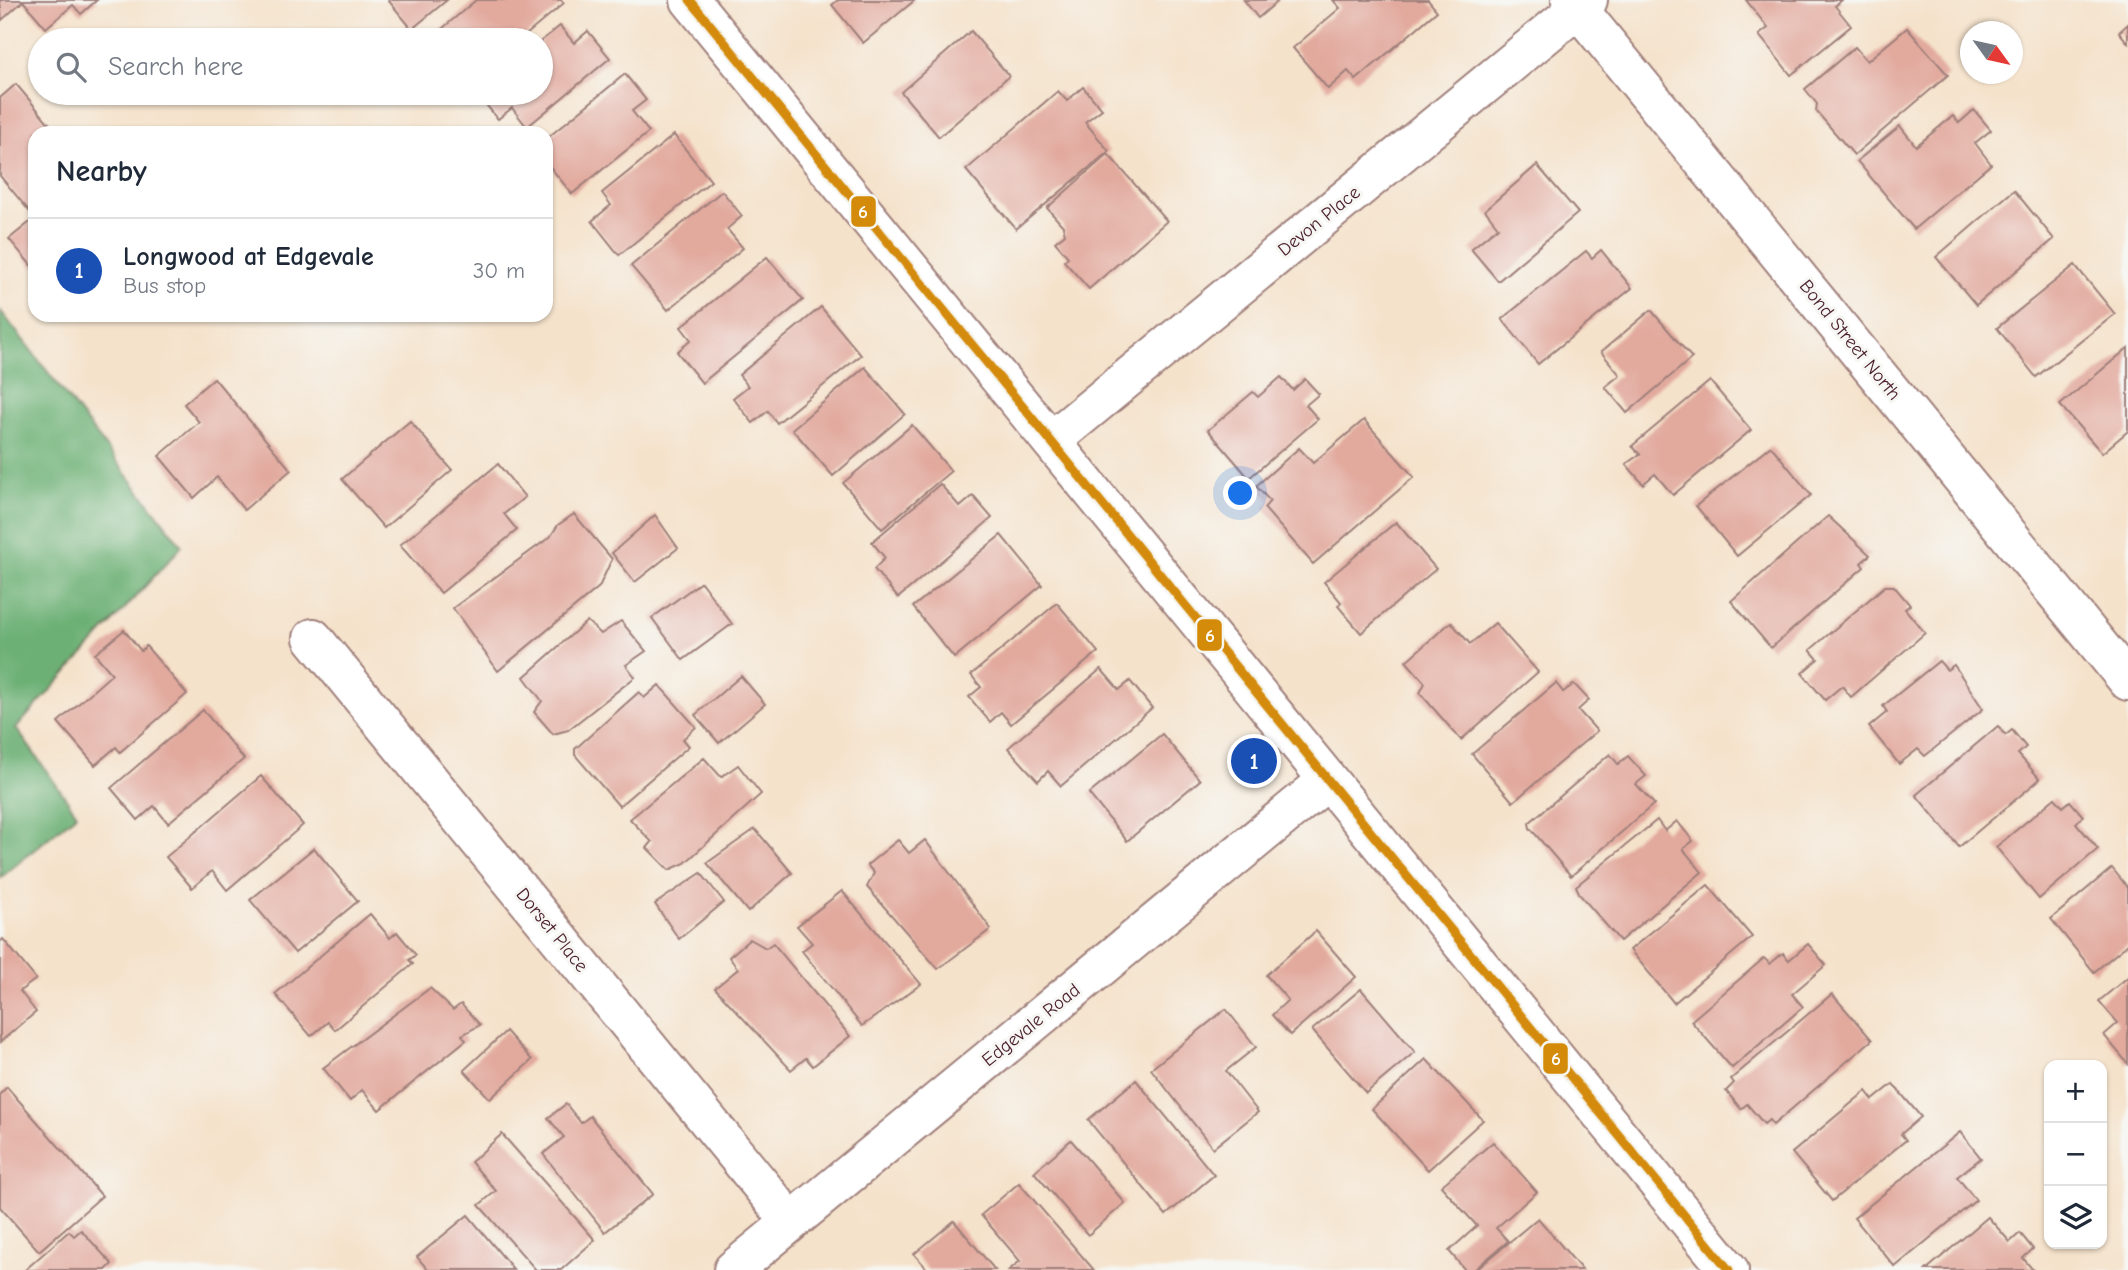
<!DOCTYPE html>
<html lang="en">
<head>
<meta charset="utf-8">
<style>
  :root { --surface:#fff; --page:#f2f2f3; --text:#1f2937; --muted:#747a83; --line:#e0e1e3; --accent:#1a73e8 }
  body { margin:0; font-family:"Comic Neue",sans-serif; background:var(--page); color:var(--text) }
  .controls { position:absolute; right:21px; bottom:21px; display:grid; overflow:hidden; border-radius:14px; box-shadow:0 2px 5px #0004 }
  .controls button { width:63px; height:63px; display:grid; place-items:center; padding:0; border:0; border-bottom:2px solid var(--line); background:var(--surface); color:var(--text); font:35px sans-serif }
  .compass { position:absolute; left:1960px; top:21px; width:63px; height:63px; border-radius:50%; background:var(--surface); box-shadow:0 2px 5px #0004; rotate:123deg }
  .you { position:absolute; left:1241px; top:494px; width:24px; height:24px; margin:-18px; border:5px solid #fff; border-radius:50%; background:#1a73e8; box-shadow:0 0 0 10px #1a73e833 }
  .badge { display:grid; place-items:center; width:46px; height:46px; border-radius:50%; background:var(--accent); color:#fff; font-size:23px; font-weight:700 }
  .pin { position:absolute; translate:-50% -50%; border:4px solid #fff; box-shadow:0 2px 7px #0006 }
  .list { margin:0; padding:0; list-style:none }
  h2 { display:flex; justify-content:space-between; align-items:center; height:91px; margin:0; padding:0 28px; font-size:30px }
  h2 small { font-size:23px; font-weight:400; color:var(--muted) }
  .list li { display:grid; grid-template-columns:46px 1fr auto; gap:21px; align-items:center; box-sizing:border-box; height:105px; padding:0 28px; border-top:2px solid var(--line) }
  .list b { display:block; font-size:26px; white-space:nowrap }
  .list p { margin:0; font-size:23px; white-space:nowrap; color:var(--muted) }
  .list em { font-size:23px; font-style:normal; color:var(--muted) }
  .icon { flex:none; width:38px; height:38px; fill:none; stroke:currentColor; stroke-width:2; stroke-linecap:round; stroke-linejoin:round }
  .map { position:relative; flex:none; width:2128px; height:1270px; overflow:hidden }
  .search { position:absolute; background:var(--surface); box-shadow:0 2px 5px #0004; left:28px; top:28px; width:525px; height:77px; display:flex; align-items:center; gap:18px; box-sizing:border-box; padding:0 24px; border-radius:38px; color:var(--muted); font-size:26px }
  .panel { position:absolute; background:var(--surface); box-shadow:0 2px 5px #0004; left:28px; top:126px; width:525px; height:196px; border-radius:21px }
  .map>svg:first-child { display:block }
  .forest { fill:#6cb074; stroke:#5b6850; stroke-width:2 }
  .building { fill:#e2a99d }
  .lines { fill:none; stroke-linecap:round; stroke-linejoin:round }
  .street-casing { stroke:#a0807b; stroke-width:42 }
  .secondary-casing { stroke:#a0807b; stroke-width:42 }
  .street { stroke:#fff; stroke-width:38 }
  .secondary { stroke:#fff; stroke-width:38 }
  .bus-1-casing { stroke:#f6f6f2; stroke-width:14 }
  .bus-1 { stroke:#d48b09; stroke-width:9 }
  .labels { text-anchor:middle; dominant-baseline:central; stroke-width:6; stroke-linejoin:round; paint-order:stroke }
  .street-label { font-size:19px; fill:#4a1f2b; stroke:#f6f6f2 }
  .line-badge { stroke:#f6f6f2; stroke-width:2.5 }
  .badge-label { font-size:19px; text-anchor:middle; font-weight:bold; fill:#fff }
</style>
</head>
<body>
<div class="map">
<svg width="2128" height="1270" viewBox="0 0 2128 1270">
  <rect width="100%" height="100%" fill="#f6f6f2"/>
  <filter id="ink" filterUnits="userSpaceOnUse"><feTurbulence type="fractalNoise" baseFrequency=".0143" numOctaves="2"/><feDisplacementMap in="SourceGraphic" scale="14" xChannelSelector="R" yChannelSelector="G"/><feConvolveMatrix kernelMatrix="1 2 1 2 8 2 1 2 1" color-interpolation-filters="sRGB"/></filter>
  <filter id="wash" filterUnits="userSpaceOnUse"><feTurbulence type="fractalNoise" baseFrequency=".00686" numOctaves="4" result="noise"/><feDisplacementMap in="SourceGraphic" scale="28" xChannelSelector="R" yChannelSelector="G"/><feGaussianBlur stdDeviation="1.57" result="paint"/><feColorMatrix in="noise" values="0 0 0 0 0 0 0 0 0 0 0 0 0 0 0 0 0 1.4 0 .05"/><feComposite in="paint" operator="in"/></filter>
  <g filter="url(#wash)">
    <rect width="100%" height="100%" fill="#f5e2cb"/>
    <!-- forest -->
    <path class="forest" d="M0,310L182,546L16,728L77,814L0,878Z"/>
    <g id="blocks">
      <!-- building -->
      <g class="building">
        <path d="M0,0H97L81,14L73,5L46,28L23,1L2,20Z"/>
        <path d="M388,0H447L412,29Z"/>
        <path d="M476,0H561L564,3L520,40H443L437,33Z"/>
        <path d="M838,0H915L863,43L832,5Z"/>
        <path d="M1244,0H1279L1258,18Z"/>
        <path d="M1333,0H1428L1437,11L1356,80L1348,71L1328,89L1293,48L1340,8Z"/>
        <path d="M1746,0H1842L1835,6L1851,26L1791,75L1759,35L1768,28Z"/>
        <path d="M2128,24V43L2119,32Z"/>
        <path d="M560,26L574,43L588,31L610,58L527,127L512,108L498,119L477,94L541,93V41Z"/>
        <path d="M1907,28L1948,75L1854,155L1816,111L1817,104L1805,89L1855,47L1867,61Z"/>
        <path d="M971,31L1009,76L939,137L901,92Z"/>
        <path d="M625,74L646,100L632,111L649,132L572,194L546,162V139Z"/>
        <path d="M16,84L57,133H35V270L9,239L35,218L0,176V98Z"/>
        <path d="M1083,87L1102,109L1085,122L1109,151L1016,229L966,170L1058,91L1067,101Z"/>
        <path d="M1974,110L1991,130L1975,143L1991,164L1914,229L1857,161L1900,126L1916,146L1953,116L1959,123Z"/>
        <path d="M674,135L711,181L619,255L592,221L611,205L602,193Z"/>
        <path d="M1108,154L1167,221L1089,289L1064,261L1068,257L1055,242L1065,234L1063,226L1047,208Z"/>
        <path d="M1537,165L1578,213L1498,281L1471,249L1498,227L1485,210Z"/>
        <path d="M2014,190L2054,239L1976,305L1936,257Z"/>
        <path d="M722,191L742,216L727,229L743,248L668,310L631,266Z"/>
        <path d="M1601,250L1632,288L1538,364L1502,319L1586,251L1592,258Z"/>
        <path d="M767,257L803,300L702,383L677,352L691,340L681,327Z"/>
        <path d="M2075,265L2115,314L2036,377L1997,328Z"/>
        <path d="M821,307L861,355L777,423L768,411L753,423L733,398L748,386L739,375Z"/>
        <path d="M1651,310L1692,358L1627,413L1605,387L1620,375L1601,352Z"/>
        <path d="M2128,348V431L2102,453L2060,405Z"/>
        <path d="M865,367L905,414L833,476L792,429Z"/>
        <path d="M1281,377L1293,390L1305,379L1319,394L1306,405L1318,419L1249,478L1208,430L1253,392L1258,397Z"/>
        <path d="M214,378L291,470L244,510L217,477L194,498L159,456L199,422L184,404Z"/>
        <path d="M1710,381L1751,430L1673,495L1655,474L1643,484L1626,464L1640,454L1632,446Z"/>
        <path d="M1364,420L1414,477L1313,564L1264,508L1270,501L1256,486L1299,448L1313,463Z"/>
        <path d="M410,421L452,470L384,528L342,479Z"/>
        <path d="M912,425L951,471L882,529L843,483Z"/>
        <path d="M1771,446L1811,495L1737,556L1696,506Z"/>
        <path d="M498,464L525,497L504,514L517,530L441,593L400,545Z"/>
        <path d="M940,484L960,507L973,496L992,518L898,598L874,569L885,558L872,542Z"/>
        <path d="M574,514L612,559L599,587L498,671L453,608L550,537L558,525Z"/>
        <path d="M655,515L678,548L635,582L612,553Z"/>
        <path d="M1828,516L1870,555L1861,563L1864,567L1771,648L1731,601Z"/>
        <path d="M1396,522L1436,569L1361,633L1338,606L1341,602L1324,582Z"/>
        <path d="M1001,535L1042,585L954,658L913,607Z"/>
        <path d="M701,582L732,624L683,660L652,618Z"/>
        <path d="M1885,586H1894L1910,605L1905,609L1925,633L1851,697L1842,686L1825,700L1802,673L1818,659L1810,650Z"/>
        <path d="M1057,603L1098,652L1011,724L1001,712L990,722L969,697L981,687L971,675Z"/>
        <path d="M587,621L601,634L621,621L646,651L626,665L635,677L568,730L553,734L534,712L542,701L524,677Z"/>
        <path d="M1451,622L1470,644L1495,623L1538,672L1461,740L1420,693L1425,683L1406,661Z"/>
        <path d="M124,630L141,651L146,646L187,694L120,752L116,747L95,765L58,722L112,674L95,654Z"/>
        <path d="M1939,661L1947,670L1954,665L1983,709L1925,756L1918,749L1899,764L1869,727L1887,712L1883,706Z"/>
        <path d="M1101,669L1119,690L1130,681L1152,708L1061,786L1048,771L1038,781L1008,748Z"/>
        <path d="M741,676L765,704L719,743L695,715Z"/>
        <path d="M1556,683L1563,692L1574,684L1589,700L1578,710L1597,731L1513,802L1472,754Z"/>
        <path d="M659,685L696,727L683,739L689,746L619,806L575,755V749L639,692L644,698Z"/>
        <path d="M203,710L244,759L168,823L154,806L138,820L111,788Z"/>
        <path d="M1998,726L2006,735L2012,730L2026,747L2018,754L2040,779L1959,847L1916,795Z"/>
        <path d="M1162,734L1200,780L1127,841L1089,794Z"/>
        <path d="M1610,754L1618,764L1628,756L1646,776L1636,784L1654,804L1571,876L1530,828L1529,823Z"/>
        <path d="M704,758L721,777L738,765L761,794L685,863L669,870L647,848L652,842L630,819Z"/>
        <path d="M261,776L303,825L227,890L212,871L192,888L166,857Z"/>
        <path d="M2055,798L2063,807L2070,801L2083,816L2076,823L2098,849L2039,899L1996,847Z"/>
        <path d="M1657,820L1665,831L1677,821L1693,841L1683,849L1702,872L1620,941L1580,895L1576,886Z"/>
        <path d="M755,829L792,873L748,912L707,863Z"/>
        <path d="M898,840L909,853L925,840L991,929L938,969L867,887L874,873L867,865Z"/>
        <path d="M314,848L358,901L295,953L250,900Z"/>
        <path d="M2112,868L2128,888V944L2094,972L2051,919Z"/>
        <path d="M701,873L724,902L679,939L655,904Z"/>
        <path d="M1708,885L1752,937L1674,1003L1630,950Z"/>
        <path d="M842,891L921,984L862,1026L802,951L812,943L797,926Z"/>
        <path d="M370,914L390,938L397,932L416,955L409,960L413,964L335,1030L328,1022L311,1036L275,994Z"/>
        <path d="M1316,931L1356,977L1290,1035L1272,1015L1288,1000L1266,975Z"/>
        <path d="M3,939L36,979L20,991L36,1012L0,1042V942Z"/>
        <path d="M750,939L766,948L773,943L850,1036L813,1066L806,1058L791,1070L715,988L738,969L729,957Z"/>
        <path d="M1808,944L1826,965L1792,994L1803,1007L1732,1068L1691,1021L1764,958L1770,964L1783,953L1789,960Z"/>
        <path d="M2128,977V1064L2104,1035L2118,1023L2099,1001Z"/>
        <path d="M430,988L453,1010L461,1004L480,1025L462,1035L466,1040L379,1110L362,1090L350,1101L323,1068Z"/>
        <path d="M1361,989L1415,1052L1366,1093L1312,1030Z"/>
        <path d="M1832,994L1872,1040L1773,1125L1769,1120L1764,1124L1747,1104L1741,1109L1726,1091L1734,1083L1731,1079Z"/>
        <path d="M1226,1009L1256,1047L1226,1071L1258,1112L1213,1148L1151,1069Z"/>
        <path d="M506,1031L532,1060L490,1099L464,1070Z"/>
        <path d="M1426,1059L1483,1120L1428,1170L1372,1109Z"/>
        <path d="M1136,1080L1214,1175L1166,1215L1088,1120Z"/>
        <path d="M1893,1084L1921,1117L1901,1134L1906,1140L1832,1201L1792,1153L1866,1091L1873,1100Z"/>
        <path d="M7,1087L102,1196L39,1251L0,1207V1094Z"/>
        <path d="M566,1104L581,1123L590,1116L653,1194L605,1232L543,1154L564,1137L548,1118Z"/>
        <path d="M1960,1132L1981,1158L1957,1177L1976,1200L1895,1267L1854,1218Z"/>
        <path d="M502,1134L595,1240L561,1270H536L479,1205L496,1191L471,1162Z"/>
        <path d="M1071,1140L1125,1203L1088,1235L1034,1172Z"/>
        <path d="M1493,1142L1537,1192L1496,1228L1508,1241L1474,1270H1465L1449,1251L1477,1226L1441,1186Z"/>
        <path d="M1019,1183L1094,1270H1009L1020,1261L981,1215Z"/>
        <path d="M468,1215L514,1270H428L417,1257Z"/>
        <path d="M1988,1217L2010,1242L2020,1233L2033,1249L2023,1258L2033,1270H1926Z"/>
        <path d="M1538,1218L1582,1270H1476Z"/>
        <path d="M954,1221L995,1270H928L914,1254Z"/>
        <path d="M81,1230L112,1264L106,1270H25L69,1231L74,1236Z"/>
      </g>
    </g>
  </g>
  <g filter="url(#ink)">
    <use href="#blocks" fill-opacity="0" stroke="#a0807b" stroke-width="2"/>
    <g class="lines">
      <!-- street casing -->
      <g class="street-casing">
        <g id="street">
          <path d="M1571,0L2128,681"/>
          <path d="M1051,441L1588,0"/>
          <path d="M313,638L791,1222"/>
          <path d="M733,1270L1328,780"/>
        </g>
      </g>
      <!-- secondary casing -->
      <g class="secondary-casing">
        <path id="secondary" d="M690,0L1729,1270"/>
      </g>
      <!-- street -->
      <use href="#street" class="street"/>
      <!-- secondary -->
      <use href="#secondary" class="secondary"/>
      <!-- bus-1 casing -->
      <g class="bus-1-casing">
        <path id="bus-1" d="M690,0L1729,1270"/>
      </g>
      <!-- bus-1 -->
      <use href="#bus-1" class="bus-1"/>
    </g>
  </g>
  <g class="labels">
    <!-- street labels -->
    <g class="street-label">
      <text transform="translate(1319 221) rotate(-39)">Devon Place</text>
      <text transform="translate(1850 340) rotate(51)">Bond Street North</text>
      <text transform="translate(552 930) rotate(51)">Dorset Place</text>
      <text transform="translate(1031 1025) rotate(-39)">Edgevale Road</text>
    </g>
  </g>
  <g class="line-badge">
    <rect x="850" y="195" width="27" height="33" rx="7" fill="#d48b09"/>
    <rect x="1196" y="618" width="27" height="34" rx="7" fill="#d48b09"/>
    <rect x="1542" y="1042" width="27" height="33" rx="7" fill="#d48b09"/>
  </g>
  <g class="badge-label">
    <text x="863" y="218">6</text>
    <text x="1210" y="642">6</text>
    <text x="1556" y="1065">6</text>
  </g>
</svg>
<div class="controls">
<button>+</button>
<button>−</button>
<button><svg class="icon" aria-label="layers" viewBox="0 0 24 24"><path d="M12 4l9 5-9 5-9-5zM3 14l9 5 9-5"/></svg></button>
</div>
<svg class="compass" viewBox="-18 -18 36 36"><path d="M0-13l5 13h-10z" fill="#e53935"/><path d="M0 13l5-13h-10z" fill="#747a83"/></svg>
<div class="you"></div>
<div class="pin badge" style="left:1254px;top:761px;background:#1a4fb4">1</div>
<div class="search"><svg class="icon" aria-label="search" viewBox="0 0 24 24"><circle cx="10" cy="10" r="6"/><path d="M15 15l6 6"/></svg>Search here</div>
<section class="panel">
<h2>Nearby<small></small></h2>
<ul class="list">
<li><span class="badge" style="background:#1a4fb4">1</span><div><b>Longwood at Edgevale</b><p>Bus stop</p></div><em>30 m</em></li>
</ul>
</section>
</div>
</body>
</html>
